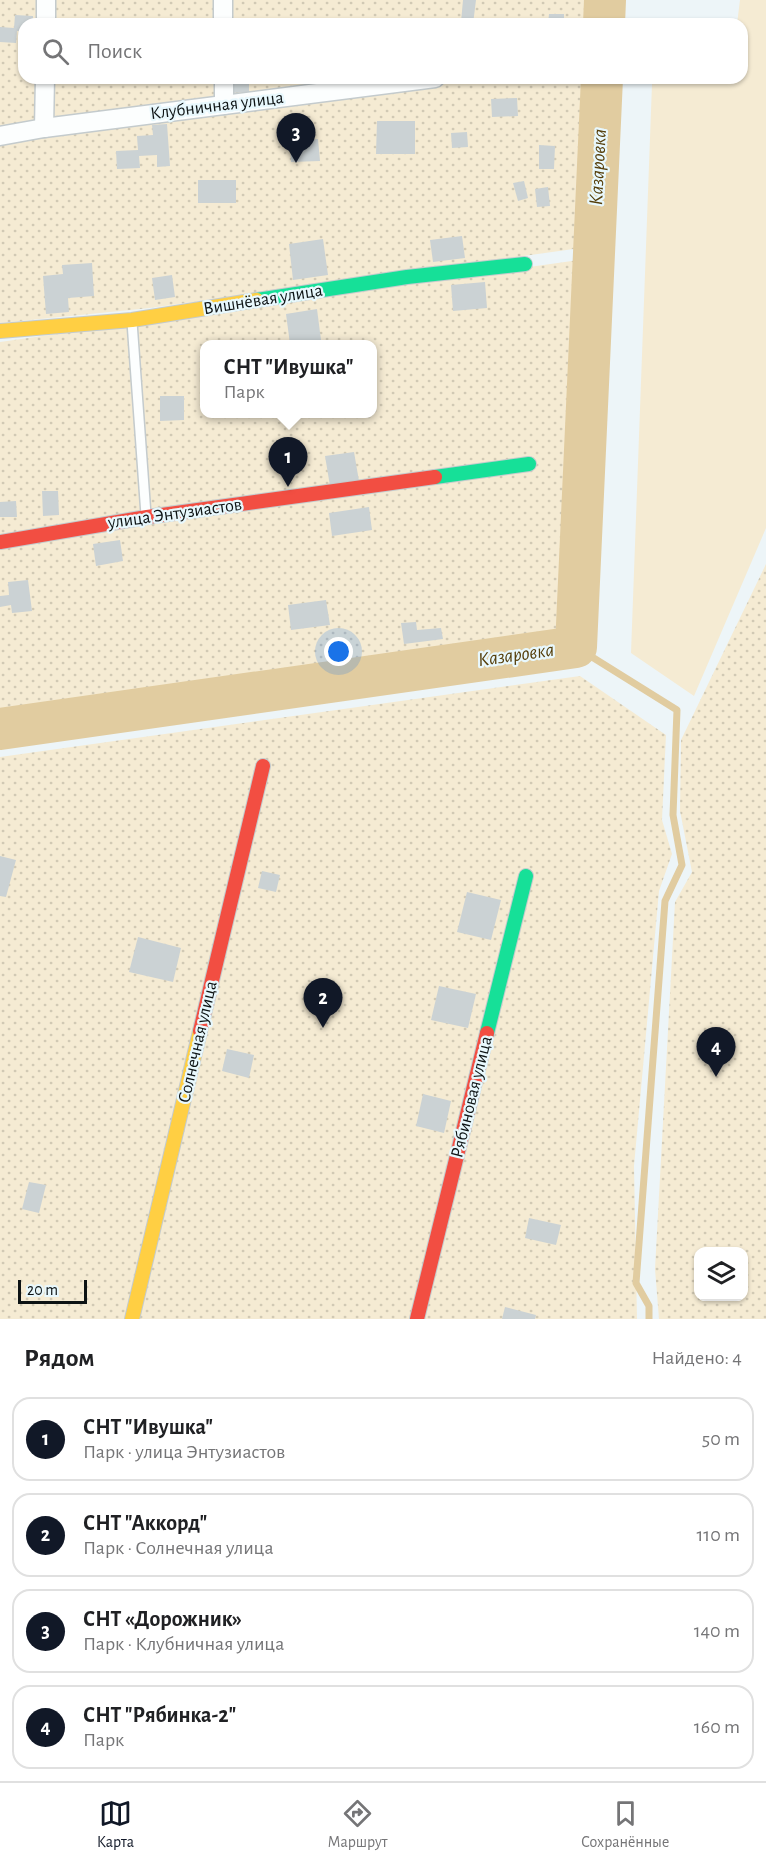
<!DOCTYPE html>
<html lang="ru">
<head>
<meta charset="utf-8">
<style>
  :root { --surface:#fff; --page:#f6f6f6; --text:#202124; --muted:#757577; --line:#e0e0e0; --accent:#111827 }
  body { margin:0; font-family:"Alegreya Sans",sans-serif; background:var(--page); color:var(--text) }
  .controls { position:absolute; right:18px; bottom:18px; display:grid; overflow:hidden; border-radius:12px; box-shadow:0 2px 4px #0004 }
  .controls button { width:54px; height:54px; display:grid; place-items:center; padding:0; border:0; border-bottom:2px solid var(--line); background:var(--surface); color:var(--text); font:30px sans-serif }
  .scale { position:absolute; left:18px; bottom:15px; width:69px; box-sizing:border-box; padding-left:6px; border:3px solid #0d1314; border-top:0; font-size:16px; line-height:21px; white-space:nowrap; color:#0d1314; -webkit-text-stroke:4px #e8f8fd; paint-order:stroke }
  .you { position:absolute; left:339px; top:652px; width:21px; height:21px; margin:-15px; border:4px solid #fff; border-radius:50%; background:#1a73e8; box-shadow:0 0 0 9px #1a73e833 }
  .badge { display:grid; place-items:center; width:39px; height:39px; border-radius:50%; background:var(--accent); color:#fff; font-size:20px; font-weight:700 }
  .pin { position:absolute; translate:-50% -50px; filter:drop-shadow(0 2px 3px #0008) }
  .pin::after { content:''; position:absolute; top:32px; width:21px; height:18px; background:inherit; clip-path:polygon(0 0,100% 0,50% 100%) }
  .popup { position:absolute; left:200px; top:340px; width:177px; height:78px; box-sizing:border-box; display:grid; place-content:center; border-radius:12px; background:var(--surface); filter:drop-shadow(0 2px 4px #0005); font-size:20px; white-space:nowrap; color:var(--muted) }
  .popup b { font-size:22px; color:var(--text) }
  .popup::after { content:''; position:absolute; left:50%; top:100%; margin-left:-12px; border:12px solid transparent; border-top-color:var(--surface) }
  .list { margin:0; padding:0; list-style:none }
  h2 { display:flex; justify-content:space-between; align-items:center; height:78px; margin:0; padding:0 24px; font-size:26px }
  h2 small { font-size:20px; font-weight:400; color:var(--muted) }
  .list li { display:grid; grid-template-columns:39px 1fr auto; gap:18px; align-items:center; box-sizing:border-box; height:84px; margin:0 12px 12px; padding:0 12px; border:2px solid var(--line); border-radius:18px }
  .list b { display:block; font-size:22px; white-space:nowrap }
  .list p { margin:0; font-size:20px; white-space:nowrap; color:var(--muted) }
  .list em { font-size:20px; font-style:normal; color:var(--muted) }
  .icon { flex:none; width:33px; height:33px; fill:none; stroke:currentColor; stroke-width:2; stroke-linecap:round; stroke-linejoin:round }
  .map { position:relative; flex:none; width:766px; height:1319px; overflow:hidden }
  .search { position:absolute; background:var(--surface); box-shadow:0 2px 4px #0004; left:18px; right:18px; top:18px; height:66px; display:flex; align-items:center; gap:15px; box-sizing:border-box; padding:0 21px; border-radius:18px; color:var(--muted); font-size:22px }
  .sheet { height:462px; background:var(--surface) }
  nav { display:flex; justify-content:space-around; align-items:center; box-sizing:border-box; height:84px; border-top:2px solid var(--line); background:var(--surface); font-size:16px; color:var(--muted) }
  nav a { display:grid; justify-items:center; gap:3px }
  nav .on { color:var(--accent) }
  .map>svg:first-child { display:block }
  .grass { fill:#f5ebd3 }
  .garden { fill:url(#garden-dots); fill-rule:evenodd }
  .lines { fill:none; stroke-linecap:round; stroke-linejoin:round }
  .stream { stroke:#e1cca0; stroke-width:7 }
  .river { stroke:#e1cca0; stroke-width:42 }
  .building { fill:#cbd2d4 }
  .lane-casing { stroke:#c4cbcd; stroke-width:12 }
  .street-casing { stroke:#c4cbcd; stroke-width:21 }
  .fast-casing { stroke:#c4cbcd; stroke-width:16 }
  .slow-casing { stroke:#c4cbcd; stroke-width:16 }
  .jam-casing { stroke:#c4cbcd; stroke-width:16 }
  .lane { stroke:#fcfefe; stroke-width:9 }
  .street { stroke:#fcfefe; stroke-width:18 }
  .fast { stroke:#16e098; stroke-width:14 }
  .slow { stroke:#ffcf43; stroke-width:14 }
  .jam { stroke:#f24e42; stroke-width:14 }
  .labels { text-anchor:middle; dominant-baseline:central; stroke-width:4.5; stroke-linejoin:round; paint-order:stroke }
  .street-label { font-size:18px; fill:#0d1314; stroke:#e8f8fd }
  .water-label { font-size:20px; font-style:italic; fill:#553e0a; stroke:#e8f8fd }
</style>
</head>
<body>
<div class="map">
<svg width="766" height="1319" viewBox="0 0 766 1319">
  <defs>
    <pattern id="garden-dots" width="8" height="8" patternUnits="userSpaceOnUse" patternTransform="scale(1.5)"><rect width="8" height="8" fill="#f5ebd3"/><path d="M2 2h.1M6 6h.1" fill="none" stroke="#d1c9b4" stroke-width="1.8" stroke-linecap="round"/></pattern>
  </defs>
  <rect width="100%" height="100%" fill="#edf5f8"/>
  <!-- grass -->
  <path class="grass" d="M740,0H766V528L694,696L631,653L652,84L665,78H742V24H737Z"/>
  <!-- garden -->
  <g class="garden">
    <path d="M0,0H598L597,24H24V78H595L588,247L150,308L0,323Z"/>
    <path d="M586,259L568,631L0,710V342ZM204,344H372V414H204Z"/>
    <path d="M766,564V1319H659L655,1269L675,902L692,872L680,811L681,740ZM698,1252H744V1296H698Z"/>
    <path d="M580,676L666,735L662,820L672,854L659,891L634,1166L637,1319H0V757Z"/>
  </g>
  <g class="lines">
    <!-- stream -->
    <path class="stream" d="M576,647L677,710L673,815L682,865L665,901L636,1283L649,1306V1319"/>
    <!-- river -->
    <g class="river">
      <path d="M604,24L605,0"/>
      <path d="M0,729L576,647L602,78"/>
    </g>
  </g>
  <!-- building -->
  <g class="building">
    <path d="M463,0H476L473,24L461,22Z"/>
    <path d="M549,14H564V24H548Z"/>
    <path d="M15,15L33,16V24H24V31H17L16,43L0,42V27L14,28Z"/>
    <path d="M230,78H249V92L230,93Z"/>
    <rect x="288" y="78" width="23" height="6"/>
    <path d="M517,98L518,116L492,117L491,99Z"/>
    <path d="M377,121H415V154H376Z"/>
    <path d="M167,124L170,166L157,167V155L139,156L140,168L117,169L116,151L138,150L137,136L153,135L152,125Z"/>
    <path d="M467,132L468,147L452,148L451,133Z"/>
    <path d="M318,139L320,161L291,162L290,141Z"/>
    <path d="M539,145L555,146L554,169H539Z"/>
    <rect x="198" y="180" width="38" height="23"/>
    <path d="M524,181L528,198L518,201L513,183Z"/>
    <path d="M548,187L550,206L537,207L535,189Z"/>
    <path d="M462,236L465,258L433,262L430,240Z"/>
    <path d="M323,239L328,275L293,280L289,244Z"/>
    <path d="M92,263L94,296L68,298L69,312L46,314L43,276L63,274L62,265Z"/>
    <path d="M172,275L175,297L155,300L152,278Z"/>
    <path d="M485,282L487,308L453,311L451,285Z"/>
    <path d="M317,309L321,340L290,344L286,314Z"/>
    <path d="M160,396H184V420L160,421Z"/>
    <path d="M354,452L359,481L330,486L325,456Z"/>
    <path d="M42,491H58L59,515L43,516Z"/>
    <path d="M16,501L17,517H0V502Z"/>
    <path d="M369,507L372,530L332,536L329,513Z"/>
    <path d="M120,540L123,561L96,566L93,544Z"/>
    <path d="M28,580L32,611L12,613L11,605L0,607V596L9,595L8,582Z"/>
    <path d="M326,600L330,625L291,630L288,605Z"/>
    <path d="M416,622L417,630L441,628L443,639L404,644L401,623Z"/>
    <path d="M0,856L16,860L6,897L0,896Z"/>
    <path d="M262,871L280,875L276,892L258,888Z"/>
    <path d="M467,892L501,900L491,940L457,932Z"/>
    <path d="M138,937L181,948L173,982L129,972Z"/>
    <path d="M439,986L476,994L468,1028L431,1020Z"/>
    <path d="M227,1049L254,1055L249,1078L222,1071Z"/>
    <path d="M423,1094L451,1101L444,1133L416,1126Z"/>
    <path d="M29,1182L46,1185L39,1213L22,1209Z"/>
    <path d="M529,1218L561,1225L556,1245L525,1238Z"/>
    <path d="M505,1307L536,1315L535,1319H502Z"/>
  </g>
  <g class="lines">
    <!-- lane casing -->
    <g class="lane-casing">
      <path id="lane" d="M132,322L146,515"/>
    </g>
    <!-- street casing -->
    <g class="street-casing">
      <g id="street">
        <path d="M223,0V24"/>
        <path d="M46,24V0"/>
        <path d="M224,78V105"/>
        <path d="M44,128L45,78"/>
        <path d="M0,136L44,128L435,78"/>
      </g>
    </g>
    <!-- fast casing -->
    <g class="fast-casing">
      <g id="fast">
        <path d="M257,300L407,277L525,264"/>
        <path d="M435,477L529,464"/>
        <path d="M487,1033L526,876"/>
      </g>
    </g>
    <!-- slow casing -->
    <g class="slow-casing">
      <g id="slow">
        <path d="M0,331L132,320L257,300"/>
        <path d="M132,1319L200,1031"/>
      </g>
    </g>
    <!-- jam casing -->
    <g class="jam-casing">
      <g id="jam">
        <path d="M0,542L147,517L435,477"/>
        <path d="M200,1031L263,766"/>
        <path d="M417,1319L487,1033"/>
      </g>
    </g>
    <!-- lane -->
    <use href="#lane" class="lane"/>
    <!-- street -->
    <use href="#street" class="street"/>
    <!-- fast -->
    <use href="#fast" class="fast"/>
    <!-- slow -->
    <use href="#slow" class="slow"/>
    <!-- jam -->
    <use href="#jam" class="jam"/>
  </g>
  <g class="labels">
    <!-- street labels -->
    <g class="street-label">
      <text transform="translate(217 106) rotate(-7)">Клубничная улица</text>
      <text transform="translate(263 300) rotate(-9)">Вишнёвая улица</text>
      <text transform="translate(175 514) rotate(-8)">улица Энтузиастов</text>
      <text transform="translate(198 1042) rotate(-77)">Солнечная улица</text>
      <text transform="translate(472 1097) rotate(-76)">Рябиновая улица</text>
    </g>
    <!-- water labels -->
    <g class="water-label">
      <text transform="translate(598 167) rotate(-87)">Казаровка</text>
      <text transform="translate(516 655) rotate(-8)">Казаровка</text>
    </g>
  </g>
</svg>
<div class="controls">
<button><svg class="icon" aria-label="layers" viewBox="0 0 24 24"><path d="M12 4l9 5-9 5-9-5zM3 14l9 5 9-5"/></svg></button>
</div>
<div class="scale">20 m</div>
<div class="you"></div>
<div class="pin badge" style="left:288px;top:487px">1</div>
<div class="popup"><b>СНТ &quot;Ивушка&quot;</b>Парк</div>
<div class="pin badge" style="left:323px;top:1028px">2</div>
<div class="pin badge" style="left:296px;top:163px">3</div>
<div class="pin badge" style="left:716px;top:1077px">4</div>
<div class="search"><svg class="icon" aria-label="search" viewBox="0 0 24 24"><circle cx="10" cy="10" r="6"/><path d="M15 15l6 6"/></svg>Поиск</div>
</div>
<section class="sheet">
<h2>Рядом<small>Найдено: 4</small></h2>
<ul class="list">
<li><span class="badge">1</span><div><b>СНТ &quot;Ивушка&quot;</b><p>Парк · улица Энтузиастов</p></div><em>50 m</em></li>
<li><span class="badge">2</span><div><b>СНТ &quot;Аккорд&quot;</b><p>Парк · Солнечная улица</p></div><em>110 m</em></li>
<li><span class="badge">3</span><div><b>СНТ «Дорожник»</b><p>Парк · Клубничная улица</p></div><em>140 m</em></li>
<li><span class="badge">4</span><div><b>СНТ &quot;Рябинка-2&quot;</b><p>Парк</p></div><em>160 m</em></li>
</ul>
</section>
<nav>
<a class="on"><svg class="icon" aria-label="map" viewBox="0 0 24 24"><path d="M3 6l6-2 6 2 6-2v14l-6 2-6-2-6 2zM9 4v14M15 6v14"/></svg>Карта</a>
<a><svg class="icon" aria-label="directions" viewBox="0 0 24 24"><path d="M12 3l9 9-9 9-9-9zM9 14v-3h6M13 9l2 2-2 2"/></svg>Маршрут</a>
<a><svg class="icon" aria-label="saved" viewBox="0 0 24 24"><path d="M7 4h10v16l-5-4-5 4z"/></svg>Сохранённые</a>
</nav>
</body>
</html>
